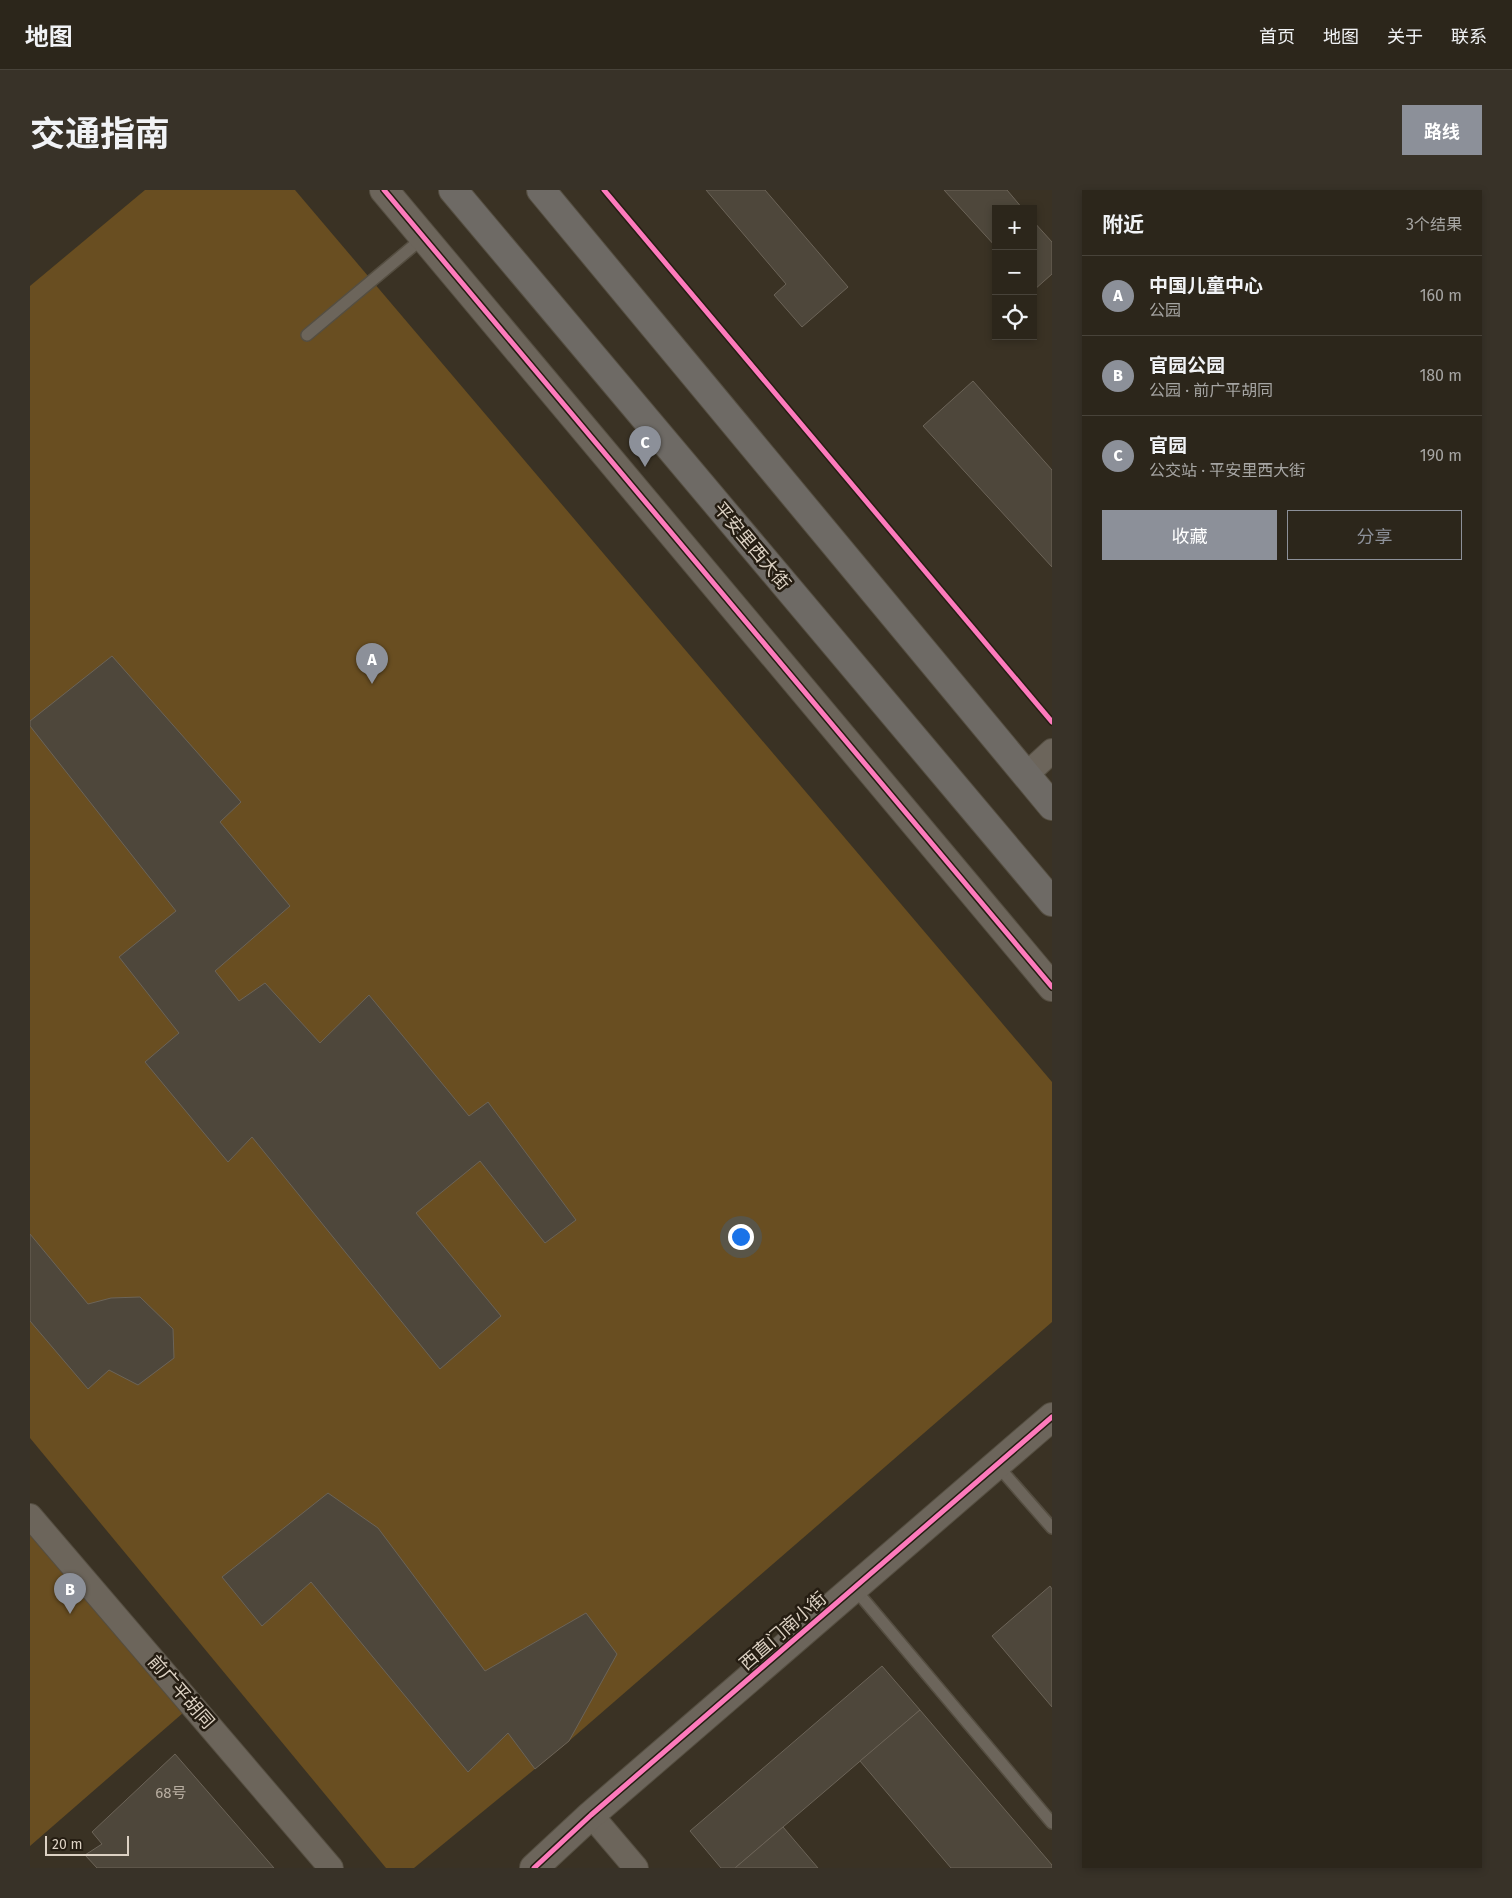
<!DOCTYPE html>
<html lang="zh">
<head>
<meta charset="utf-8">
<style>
  :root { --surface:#2c261b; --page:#383228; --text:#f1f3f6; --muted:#a6a5a3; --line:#48433a; --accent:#8c9099 }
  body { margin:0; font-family:"Fira Sans","Noto Sans SC",sans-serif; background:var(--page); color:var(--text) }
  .controls { position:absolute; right:15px; top:15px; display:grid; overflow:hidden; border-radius:0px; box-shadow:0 2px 8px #0003 }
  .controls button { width:45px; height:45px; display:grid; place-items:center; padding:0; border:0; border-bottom:1px solid var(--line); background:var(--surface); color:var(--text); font:25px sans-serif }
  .scale { position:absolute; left:15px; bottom:12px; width:84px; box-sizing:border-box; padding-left:5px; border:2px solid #dcd1c3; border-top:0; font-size:14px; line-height:18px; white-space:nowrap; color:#dcd1c3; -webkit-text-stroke:4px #251d12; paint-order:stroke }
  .you { position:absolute; left:710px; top:1046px; width:18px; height:18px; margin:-12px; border:4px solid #fff; border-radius:50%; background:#1a73e8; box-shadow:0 0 0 8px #1a73e833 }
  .badge { display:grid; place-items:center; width:32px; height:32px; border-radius:50%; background:var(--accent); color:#fff; font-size:16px; font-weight:700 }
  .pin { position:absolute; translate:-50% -41px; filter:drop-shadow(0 1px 2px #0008) }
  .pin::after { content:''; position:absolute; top:26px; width:18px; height:15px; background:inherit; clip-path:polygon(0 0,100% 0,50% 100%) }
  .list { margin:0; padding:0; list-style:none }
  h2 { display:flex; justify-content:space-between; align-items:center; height:65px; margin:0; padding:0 20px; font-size:21px }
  h2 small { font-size:16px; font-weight:400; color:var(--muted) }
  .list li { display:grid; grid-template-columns:32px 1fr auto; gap:15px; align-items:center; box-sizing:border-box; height:80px; padding:0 20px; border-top:1px solid var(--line) }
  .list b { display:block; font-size:19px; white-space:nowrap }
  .list p { margin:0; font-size:16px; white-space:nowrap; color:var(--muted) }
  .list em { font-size:16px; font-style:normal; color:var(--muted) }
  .actions { display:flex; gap:10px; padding:15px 20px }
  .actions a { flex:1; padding:11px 0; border:1px solid var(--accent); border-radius:0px; text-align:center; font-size:18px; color:var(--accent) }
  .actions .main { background:var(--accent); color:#fff }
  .icon { flex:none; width:28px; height:28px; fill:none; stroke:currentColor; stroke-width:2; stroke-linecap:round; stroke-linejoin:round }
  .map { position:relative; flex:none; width:1022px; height:1678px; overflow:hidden; border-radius:0px }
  header { display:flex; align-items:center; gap:30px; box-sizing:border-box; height:70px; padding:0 25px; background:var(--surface); border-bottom:1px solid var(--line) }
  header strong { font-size:24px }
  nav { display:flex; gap:28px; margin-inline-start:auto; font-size:18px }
  .intro { display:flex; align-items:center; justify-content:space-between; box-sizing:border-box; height:120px; padding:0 30px }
  h1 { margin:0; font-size:35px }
  .button { padding:12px 22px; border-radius:0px; background:var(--accent); color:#fff; font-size:18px; font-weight:700 }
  main { display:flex; gap:30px; padding:0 30px }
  aside { flex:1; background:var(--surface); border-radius:0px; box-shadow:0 2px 8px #0003 }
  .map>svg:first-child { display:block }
  .green { fill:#694e21 }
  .building { fill:#4e473b; stroke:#6c6458 }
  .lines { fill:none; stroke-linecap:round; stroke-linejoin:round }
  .service-casing { stroke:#554e41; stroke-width:14 }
  .minor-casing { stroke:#554e41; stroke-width:26 }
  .tertiary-casing { stroke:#554e41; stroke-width:30 }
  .primary-casing { stroke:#554e41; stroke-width:30 }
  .service { stroke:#6c655b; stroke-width:11 }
  .minor { stroke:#6c655b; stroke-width:24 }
  .tertiary { stroke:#6c655b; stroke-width:28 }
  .primary { stroke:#6e6a65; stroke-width:28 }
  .cycleway-casing { stroke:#251d12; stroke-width:8 }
  .cycleway { stroke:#fd7abc; stroke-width:5 }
  .labels { text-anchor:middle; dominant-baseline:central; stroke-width:5; stroke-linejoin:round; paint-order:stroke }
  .number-label { font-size:15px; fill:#b8aea1 }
  .street-label { font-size:18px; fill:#dcd1c3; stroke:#251d12 }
</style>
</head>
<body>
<header>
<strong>地图</strong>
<nav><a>首页</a><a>地图</a><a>关于</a><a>联系</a></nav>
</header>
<div class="intro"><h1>交通指南</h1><a class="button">路线</a></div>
<main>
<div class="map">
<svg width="1022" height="1678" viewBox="0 0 1022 1678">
  <rect width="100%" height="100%" fill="#3a3224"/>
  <!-- green -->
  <g class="green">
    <path d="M115,0H265L1022,892V1132L539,1551L384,1678H356L0,1248V96Z"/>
    <path d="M0,1332L161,1516L0,1656Z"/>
  </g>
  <!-- building -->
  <g class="building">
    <path d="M676,0H735L818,97L772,137L744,105L756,94Z"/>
    <path d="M914,0H977L993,19H966V57Z"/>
    <path d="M1003,31L1022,52V84L1004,100Z"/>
    <path d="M943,191L1022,280V377L893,236Z"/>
    <path d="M82,466L211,612L190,632L260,716L185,781L209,811L235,793L290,853L339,805L439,926L458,912L546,1030L515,1053L450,971L386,1023L471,1126L410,1179L222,947L198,972L115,872L149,843L89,767L146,721L0,536V531Z"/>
    <path d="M0,1044L58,1114L81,1108L110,1107L143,1139L144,1168L108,1195L79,1180L58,1199L0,1131Z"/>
    <path d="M298,1303L348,1338L455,1481L556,1423L587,1464L539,1551L505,1579L478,1543L438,1582L281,1392L232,1436L192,1387Z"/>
    <path d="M1020,1396L1022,1399V1517L962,1446Z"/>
    <path d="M852,1476L890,1520L705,1678H691L660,1641Z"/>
    <path d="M890,1520L1022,1675V1678H921L830,1571Z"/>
    <path d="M145,1564L244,1678H67L55,1665L72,1654L62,1642Z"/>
    <path d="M753,1637L788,1678H705Z"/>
  </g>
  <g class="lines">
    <!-- service casing -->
    <g class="service-casing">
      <g id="service">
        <path d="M277,145L394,47"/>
        <path d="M967,1275L1022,1338"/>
        <path d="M824,1398L1022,1633"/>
      </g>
    </g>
    <!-- minor casing -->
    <g class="minor-casing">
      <g id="minor">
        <path d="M996,585L1022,561"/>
        <path d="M0,1326L301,1678"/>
        <path d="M561,1625L606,1678"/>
      </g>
    </g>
    <!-- tertiary casing -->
    <g class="tertiary-casing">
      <g id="tertiary">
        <path d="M354,0L1022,797"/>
        <path d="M504,1678L561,1625L1022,1227"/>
      </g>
    </g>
    <!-- primary casing -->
    <g class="primary-casing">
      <g id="primary">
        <path d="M423,0L1022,712"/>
        <path d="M511,0L1022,616"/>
      </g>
    </g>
    <!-- service -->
    <use href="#service" class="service"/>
    <!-- minor -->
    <use href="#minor" class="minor"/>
    <!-- tertiary -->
    <use href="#tertiary" class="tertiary"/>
    <!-- primary -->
    <use href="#primary" class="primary"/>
    <!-- cycleway casing -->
    <g class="cycleway-casing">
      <g id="cycleway">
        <path d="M354,0L1022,797"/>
        <path d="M574,0L1022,532"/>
        <path d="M504,1678L561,1625L1022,1227"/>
      </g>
    </g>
    <!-- cycleway -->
    <use href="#cycleway" class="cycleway"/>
  </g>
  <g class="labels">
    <!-- number labels -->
    <g class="number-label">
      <text x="141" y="1603">68号</text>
    </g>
    <!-- street labels -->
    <g class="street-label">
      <text transform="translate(722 356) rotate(50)">平安里西大街</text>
      <text transform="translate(753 1441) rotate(-41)">西直门南小街</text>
      <text transform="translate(151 1502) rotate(49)">前广平胡同</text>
    </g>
  </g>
</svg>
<div class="controls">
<button>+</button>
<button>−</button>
<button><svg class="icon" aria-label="locate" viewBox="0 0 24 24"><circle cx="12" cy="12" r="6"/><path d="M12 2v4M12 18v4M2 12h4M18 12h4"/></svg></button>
</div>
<div class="scale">20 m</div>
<div class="you"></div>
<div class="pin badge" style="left:342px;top:494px">A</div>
<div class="pin badge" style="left:40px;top:1424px">B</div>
<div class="pin badge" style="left:615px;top:277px">C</div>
</div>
<aside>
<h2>附近<small>3个结果</small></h2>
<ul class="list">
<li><span class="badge">A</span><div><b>中国儿童中心</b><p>公园</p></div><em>160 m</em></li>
<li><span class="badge">B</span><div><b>官园公园</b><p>公园 · 前广平胡同</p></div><em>180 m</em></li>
<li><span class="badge">C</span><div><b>官园</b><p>公交站 · 平安里西大街</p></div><em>190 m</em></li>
</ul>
<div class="actions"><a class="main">收藏</a><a>分享</a></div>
</aside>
</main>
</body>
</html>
